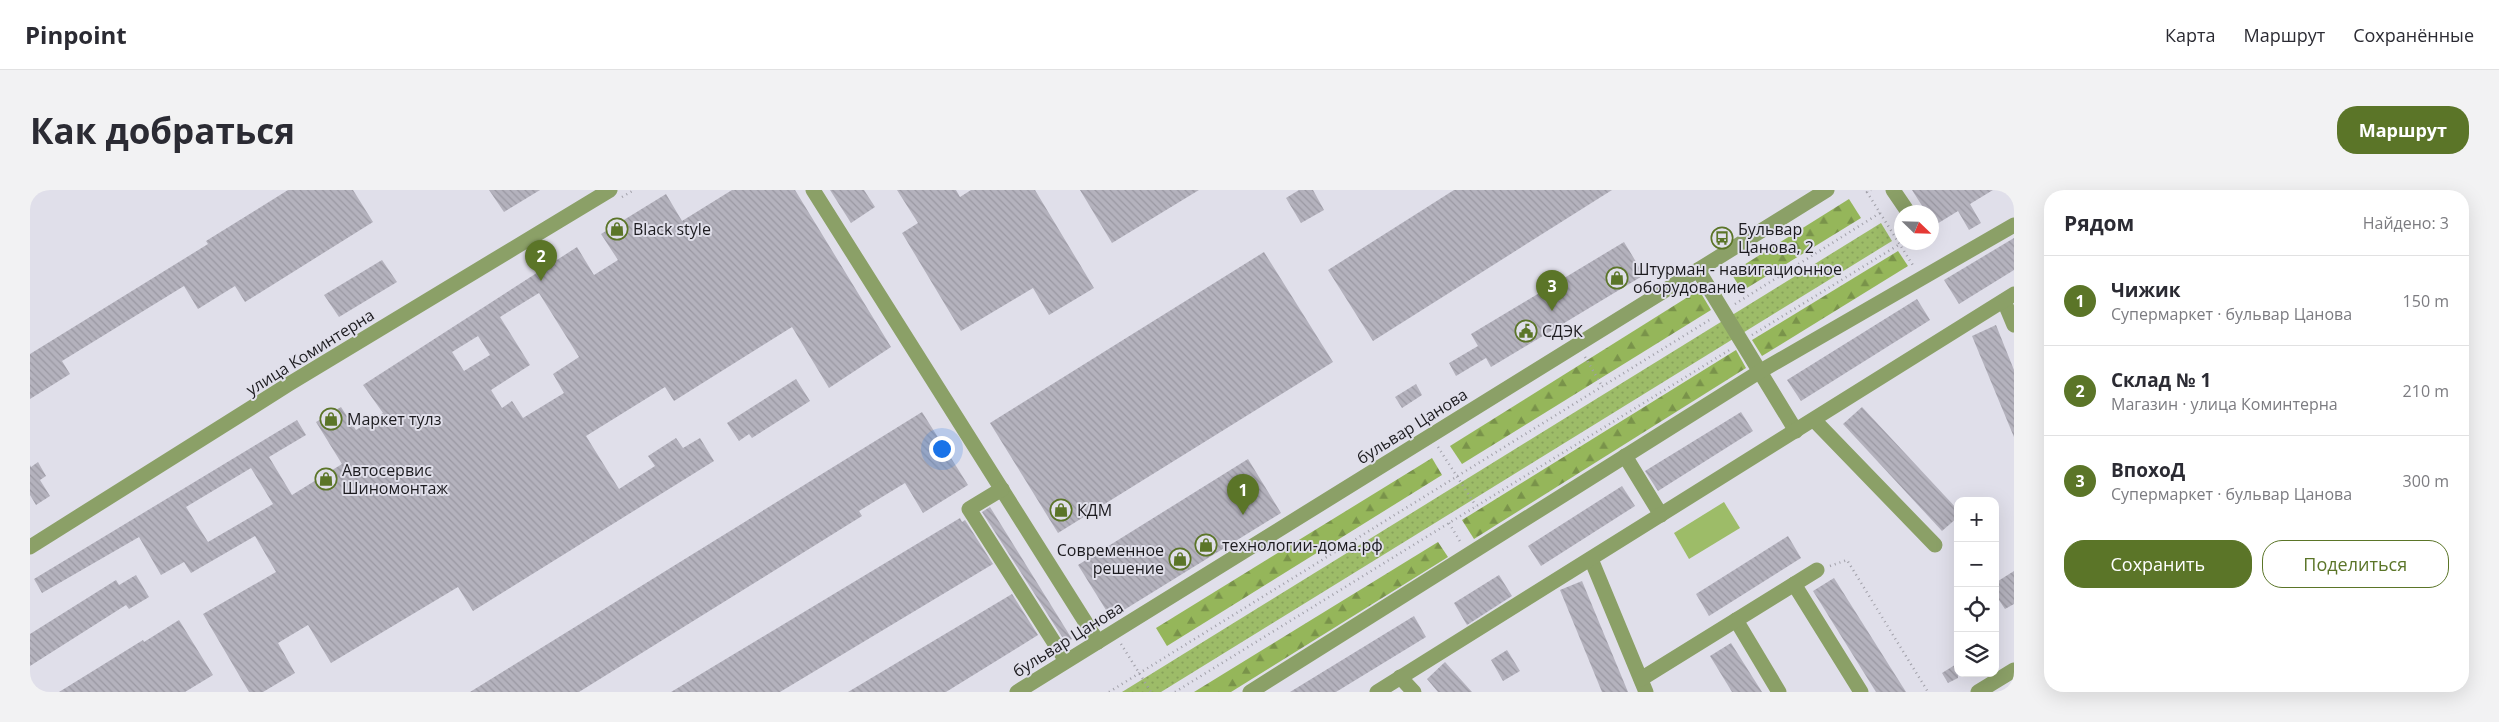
<!DOCTYPE html>
<html lang="ru">
<head>
<meta charset="utf-8">
<style>
  :root { --surface:#fff; --page:#f2f2f3; --text:#2b2b33; --muted:#7c7c81; --line:#e1e1e2; --accent:#5b7528 }
  body { margin:0; font-family:"Open Sans",sans-serif; background:var(--page); color:var(--text) }
  .controls { position:absolute; right:15px; bottom:15px; display:grid; overflow:hidden; border-radius:10px; box-shadow:0 5px 20px #0002 }
  .controls button { width:45px; height:45px; display:grid; place-items:center; padding:0; border:0; border-bottom:1px solid var(--line); background:var(--surface); color:var(--text); font:25px sans-serif }
  .compass { position:absolute; left:1864px; top:15px; width:45px; height:45px; border-radius:50%; background:var(--surface); box-shadow:0 5px 20px #0002; rotate:113deg }
  .you { position:absolute; left:911px; top:258px; width:18px; height:18px; margin:-12px; border:4px solid #fff; border-radius:50%; background:#1a73e8; box-shadow:0 0 0 8px #1a73e833 }
  .badge { display:grid; place-items:center; width:32px; height:32px; border-radius:50%; background:var(--accent); color:#fff; font-size:16px; font-weight:700 }
  .pin { position:absolute; translate:-50% -41px; filter:drop-shadow(0 1px 2px #0008) }
  .pin::after { content:''; position:absolute; top:26px; width:18px; height:15px; background:inherit; clip-path:polygon(0 0,100% 0,50% 100%) }
  .list { margin:0; padding:0; list-style:none }
  h2 { display:flex; justify-content:space-between; align-items:center; height:65px; margin:0; padding:0 20px; font-size:21px }
  h2 small { font-size:16px; font-weight:400; color:var(--muted) }
  .list li { display:grid; grid-template-columns:32px 1fr auto; gap:15px; align-items:center; box-sizing:border-box; height:90px; padding:0 20px; border-top:1px solid var(--line) }
  .list b { display:block; font-size:19px; white-space:nowrap }
  .list p { margin:0; font-size:16px; white-space:nowrap; color:var(--muted) }
  .list em { font-size:16px; font-style:normal; color:var(--muted) }
  .actions { display:flex; gap:10px; padding:15px 20px }
  .actions a { flex:1; padding:11px 0; border:1px solid var(--accent); border-radius:20px; text-align:center; font-size:18px; color:var(--accent) }
  .actions .main { background:var(--accent); color:#fff }
  .icon { flex:none; width:28px; height:28px; fill:none; stroke:currentColor; stroke-width:2; stroke-linecap:round; stroke-linejoin:round }
  .map { position:relative; flex:none; width:1984px; height:502px; overflow:hidden; border-radius:20px }
  header { display:flex; align-items:center; gap:30px; box-sizing:border-box; height:70px; padding:0 25px; background:var(--surface); border-bottom:1px solid var(--line) }
  header strong { font-size:24px }
  nav { display:flex; gap:28px; margin-inline-start:auto; font-size:18px }
  .intro { display:flex; align-items:center; justify-content:space-between; box-sizing:border-box; height:120px; padding:0 30px }
  h1 { margin:0; font-size:35px }
  .button { padding:12px 22px; border-radius:20px; background:var(--accent); color:#fff; font-size:18px; font-weight:700 }
  main { display:flex; gap:30px; padding:0 30px }
  aside { flex:1; background:var(--surface); border-radius:20px; box-shadow:0 5px 20px #0002 }
  .map>svg:first-child { display:block }
  .grass { fill:url(#grass-dots) }
  .forest { fill:url(#forest-firs) }
  .pitch { fill:#9dbc68 }
  .building { fill:url(#building-back-hatch); fill-rule:evenodd }
  .lines { fill:none; stroke-linecap:round; stroke-linejoin:round }
  .path { stroke:#a1a0a9; stroke-width:2.5; stroke-dasharray:1 4; stroke-linecap:butt }
  .minor { stroke:#8ba067; stroke-width:15 }
  .labels { text-anchor:middle; dominant-baseline:central; stroke-width:4; stroke-linejoin:round; paint-order:stroke }
  .poi-label { font-size:16px; fill:#1c1b1f; stroke:#e0dfea; text-anchor:start }
  .street-label { font-size:16px; fill:#1c1b1f; stroke:#e0dfea }
</style>
</head>
<body>
<header>
<strong>Pinpoint</strong>
<nav><a>Карта</a><a>Маршрут</a><a>Сохранённые</a></nav>
</header>
<div class="intro"><h1>Как добраться</h1><a class="button">Маршрут</a></div>
<main>
<div class="map">
<svg width="1984" height="502" viewBox="0 0 1984 502">
  <defs>
    <pattern id="grass-dots" width="8" height="8" patternUnits="userSpaceOnUse" patternTransform="scale(1.25)"><rect width="8" height="8" fill="#9dbc68"/><path d="M2 2h.1M6 6h.1" fill="none" stroke="#87a15a" stroke-width="1.8" stroke-linecap="round"/></pattern>
    <pattern id="forest-firs" width="22" height="20" patternUnits="userSpaceOnUse" patternTransform="scale(1.25)"><rect width="22" height="20" fill="#95b65a"/><path d="M5 1l3.5 6h-7zM16 11l3.5 6h-7z" fill="#79934a"/></pattern>
    <pattern id="building-back-hatch" width="6" height="6" patternUnits="userSpaceOnUse" patternTransform="scale(1.25)"><rect width="6" height="6" fill="#b4b2bd"/><path d="M-1 5l2 2M0 0l6 6M5-1l2 2" fill="none" stroke="#9a98a2"/></pattern>
  </defs>
  <rect width="100%" height="100%" fill="#e0dfea"/>
  <!-- grass -->
  <path class="grass" d="M1851,33L1862,51L1131,502H1092Z"/>
  <!-- forest -->
  <g class="forest">
    <path d="M1819,9L1831,28L1712,101L1701,83Z"/>
    <path d="M1868,61L1878,76L1732,166L1722,150Z"/>
    <path d="M1669,100L1681,120L1432,274L1420,256Z"/>
    <path d="M1706,160L1716,178L1444,349L1432,330Z"/>
    <path d="M1402,268L1412,285L1137,456L1126,438Z"/>
    <path d="M1408,352L1418,367L1201,502H1164Z"/>
  </g>
  <!-- pitch -->
  <path class="pitch" d="M1694,312L1710,338L1659,369L1644,343Z"/>
  <!-- building -->
  <g class="building">
    <path d="M258,0H323L343,32L215,112L205,96L168,119L154,96L32,171L40,184L0,209V164L178,54L176,51Z"/>
    <path d="M459,0H510L474,22Z"/>
    <path d="M702,0H765L861,157L799,198L762,137L644,211L635,197L556,246L589,299L625,276L618,266L646,248L653,258L670,248L684,271L443,421L428,397L301,473L278,435L248,453L265,483L233,502H219L173,424L246,382L225,346L161,383L154,372L131,385L109,347L12,403L4,389L267,230L276,245L239,267L262,305L312,274L286,232L311,217L326,240L353,223L333,195L547,57L564,85L588,70L571,44L636,4L652,31ZM509,103L549,167L523,184L534,203L493,228L482,211L472,218L461,200L500,175L470,127ZM448,146L460,165L434,181L422,162ZM221,278L243,314L178,352L156,317Z"/>
    <path d="M800,0H834L845,17L821,33Z"/>
    <path d="M867,0H926L930,7L941,0H1005L1064,98L1019,125L1003,98L931,141L872,43L888,33Z"/>
    <path d="M1050,0H1169L1082,53Z"/>
    <path d="M1269,0H1283L1294,20L1271,33L1256,8Z"/>
    <path d="M1424,0H1582L1343,151L1298,80Z"/>
    <path d="M1882,0H1963L1940,14L1951,33L1939,40L1928,21L1902,37V22H1896Z"/>
    <path d="M1984,48V80L1929,114L1914,90Z"/>
    <path d="M1594,52L1614,85L1461,177L1456,168L1426,186L1419,173L1448,156L1441,144Z"/>
    <path d="M1234,62L1303,172L1028,343L960,233Z"/>
    <path d="M352,70L367,92L309,127L294,105Z"/>
    <path d="M1887,109L1900,130L1771,211L1757,190Z"/>
    <path d="M1966,135L1984,180V247L1942,146Z"/>
    <path d="M766,189L780,211L722,248L719,244L709,251L697,233Z"/>
    <path d="M1386,194L1392,205L1372,218L1365,207Z"/>
    <path d="M1832,217L1928,320V327L1912,341L1813,234Z"/>
    <path d="M892,222L938,295L893,323L875,293L829,321L832,326L549,502H440Z"/>
    <path d="M1711,222L1723,241L1628,301L1615,281Z"/>
    <path d="M1218,269L1251,323L1081,428L1048,375Z"/>
    <path d="M8,272L16,286L10,290L20,306L6,315L0,305V275L1,277Z"/>
    <path d="M1592,296L1605,316L1511,376L1498,356Z"/>
    <path d="M960,317L1042,449L1036,453L952,322Z"/>
    <path d="M930,328L932,332L935,330L963,374L750,502H641Z"/>
    <path d="M1758,346L1771,368L1679,426L1666,404Z"/>
    <path d="M1984,381V414L1975,419L1965,404V393Z"/>
    <path d="M106,385L119,407L99,419L96,415L0,476V444L86,390L89,395Z"/>
    <path d="M1469,385L1482,406L1437,435L1424,413Z"/>
    <path d="M1804,388L1876,502H1846L1783,401Z"/>
    <path d="M1552,391L1598,502H1572L1530,400Z"/>
    <path d="M982,404L1008,445L916,502H818Z"/>
    <path d="M1384,426L1396,447L1306,502H1260Z"/>
    <path d="M149,430L183,485L155,502H29L113,450L114,452Z"/>
    <path d="M1701,453L1732,502H1702L1680,466Z"/>
    <path d="M1477,460L1490,481L1473,491L1461,470Z"/>
    <path d="M1415,472L1442,502H1408L1397,489Z"/>
    <path d="M1928,473V488L1918,493L1912,483Z"/>
  </g>
  <g class="lines">
    <!-- path -->
    <g class="path">
      <path d="M592,7L604,0"/>
      <path d="M1850,23L1884,77"/>
      <path d="M1705,114L1850,23L1837,2L1841,0"/>
      <path d="M1722,145L1870,54"/>
      <path d="M1555,167L1572,196"/>
      <path d="M1408,257L1446,316"/>
      <path d="M1419,333L1431,353"/>
      <path d="M1800,376L1817,370L1898,502"/>
      <path d="M1091,454L1121,502"/>
      <path d="M1079,502L1681,129"/>
      <path d="M1145,502L1701,159"/>
    </g>
    <!-- minor -->
    <g class="minor">
      <path d="M783,0L1068,452"/>
      <path d="M1863,0L1878,22"/>
      <path d="M1668,80L1766,241"/>
      <path d="M1974,111L1984,135"/>
      <path d="M1784,230L1905,355"/>
      <path d="M1595,266L1631,325"/>
      <path d="M972,299L939,319L1036,471"/>
      <path d="M0,357L259,194L580,0"/>
      <path d="M1561,369L1616,502"/>
      <path d="M1764,394L1831,502"/>
      <path d="M1706,430L1749,502"/>
      <path d="M1370,487L1384,502"/>
      <path d="M1611,489L1787,380"/>
      <path d="M987,502L1797,0"/>
      <path d="M1220,502L1729,182L1984,35"/>
      <path d="M1347,502L1984,104"/>
      <path d="M1948,502L1984,480"/>
    </g>
  </g>
  <!-- icons -->
  <defs>
    <g id="shop-ring" transform="scale(1.125)"><circle r="9.5" fill="#e0dfea" stroke="#5b7528" stroke-width="1.5"/><path d="M-5-2.5h2.3a2.7 3.5 0 0 1 5.4 0H5L5.5 6h-11ZM-1.5-2.5h3a1.5 2.3 0 0 0-3 0Z" fill="#5b7528"/></g>
    <g id="bus-ring" transform="scale(1.125)"><circle r="9.5" fill="#e0dfea" stroke="#5b7528" stroke-width="1.5"/><path d="M-5-6H5V4H4V6H2V4H-2V6H-4V4H-5ZM-3.5-4V0h7V-4ZM-3.5 1.2v1.5H-2V1.2ZM2 1.2v1.5H3.5V1.2Z" fill="#5b7528"/></g>
    <g id="civic-ring" transform="scale(1.125)"><circle r="9.5" fill="#e0dfea" stroke="#5b7528" stroke-width="1.5"/><path d="M-.6-6.5H3V-4.5H.6V-3L4-1V1h2V6H-6V1h2V-1L-.6-3ZM-1.2 2.5V6h2.4V2.5Z" fill="#5b7528"/></g>
  </defs>
  <g fill-rule="evenodd">
    <use href="#shop-ring" x="587" y="39"/>
    <use href="#bus-ring" x="1692" y="48"/>
    <use href="#shop-ring" x="1587" y="88"/>
    <use href="#civic-ring" x="1496" y="141"/>
    <use href="#shop-ring" x="301" y="229"/>
    <use href="#shop-ring" x="296" y="289"/>
    <use href="#shop-ring" x="1031" y="320"/>
    <use href="#shop-ring" x="1176" y="355"/>
    <use href="#shop-ring" x="1150" y="369"/>
  </g>
  <g class="labels">
    <!-- poi labels -->
    <g class="poi-label">
      <text x="603" y="39">Black style</text>
      <text x="1708" y="39">Бульвар<tspan x="1708" dy="18">Цанова, 2</tspan></text>
      <text x="1603" y="79">Штурман - навигационное<tspan x="1603" dy="18">оборудование</tspan></text>
      <text x="1512" y="141">СДЭК</text>
      <text x="317" y="229">Маркет тулз</text>
      <text x="312" y="280">Автосервис<tspan x="312" dy="18">Шиномонтаж</tspan></text>
      <text x="1047" y="320">КДМ</text>
      <text x="1192" y="355">технологии-дома.рф</text>
      <text x="1134" y="360" text-anchor="end">Современное<tspan x="1134" dy="18">решение</tspan></text>
    </g>
    <!-- street labels -->
    <g class="street-label">
      <text transform="translate(280 162) rotate(-32)">улица Коминтерна</text>
      <text transform="translate(1382 236) rotate(-32)">бульвар Цанова</text>
      <text transform="translate(1038 449) rotate(-32)">бульвар Цанова</text>
    </g>
  </g>
</svg>
<div class="controls">
<button>+</button>
<button>−</button>
<button><svg class="icon" aria-label="locate" viewBox="0 0 24 24"><circle cx="12" cy="12" r="6"/><path d="M12 2v4M12 18v4M2 12h4M18 12h4"/></svg></button>
<button><svg class="icon" aria-label="layers" viewBox="0 0 24 24"><path d="M12 4l9 5-9 5-9-5zM3 14l9 5 9-5"/></svg></button>
</div>
<svg class="compass" viewBox="-18 -18 36 36"><path d="M0-13l5 13h-10z" fill="#e53935"/><path d="M0 13l5-13h-10z" fill="#7c7c81"/></svg>
<div class="you"></div>
<div class="pin badge" style="left:1213px;top:325px">1</div>
<div class="pin badge" style="left:511px;top:91px">2</div>
<div class="pin badge" style="left:1522px;top:121px">3</div>
</div>
<aside>
<h2>Рядом<small>Найдено: 3</small></h2>
<ul class="list">
<li><span class="badge">1</span><div><b>Чижик</b><p>Супермаркет · бульвар Цанова</p></div><em>150 m</em></li>
<li><span class="badge">2</span><div><b>Склад № 1</b><p>Магазин · улица Коминтерна</p></div><em>210 m</em></li>
<li><span class="badge">3</span><div><b>ВпохоД</b><p>Супермаркет · бульвар Цанова</p></div><em>300 m</em></li>
</ul>
<div class="actions"><a class="main">Сохранить</a><a>Поделиться</a></div>
</aside>
</main>
</body>
</html>
